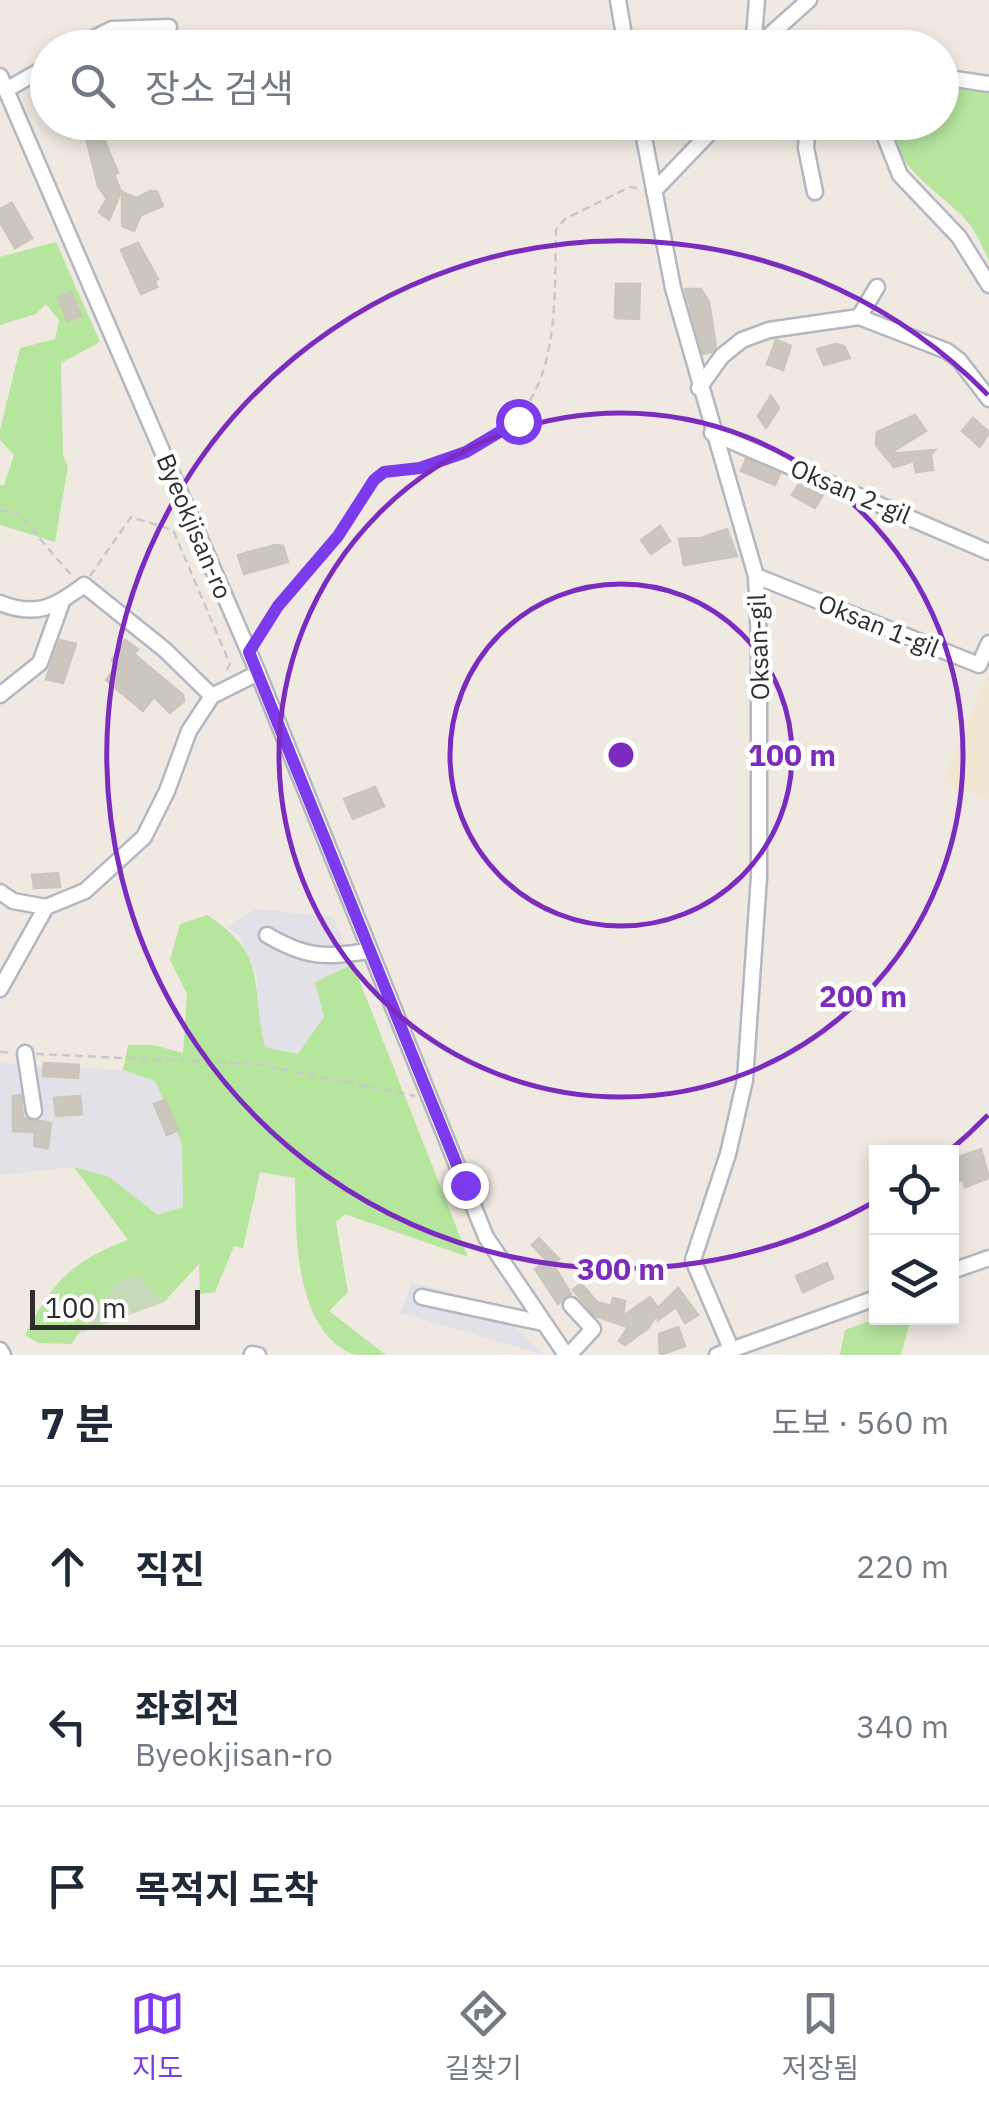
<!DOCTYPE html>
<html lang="ko">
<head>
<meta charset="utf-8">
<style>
  :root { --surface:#fff; --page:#f6f6f7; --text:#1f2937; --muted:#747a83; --line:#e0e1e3; --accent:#7c3aed }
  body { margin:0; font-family:"IBM Plex Sans","Noto Sans KR",sans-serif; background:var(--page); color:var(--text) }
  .controls { position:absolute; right:30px; bottom:30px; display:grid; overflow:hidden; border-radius:0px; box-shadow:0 5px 15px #0003 }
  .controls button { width:90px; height:90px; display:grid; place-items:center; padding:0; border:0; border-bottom:2px solid var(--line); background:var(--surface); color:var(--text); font:50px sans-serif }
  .scale { position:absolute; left:30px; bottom:25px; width:170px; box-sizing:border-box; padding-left:10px; border:5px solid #2e2e2e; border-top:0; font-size:28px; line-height:35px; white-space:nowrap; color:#2e2e2e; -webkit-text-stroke:8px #fff; paint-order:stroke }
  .stop { position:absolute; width:30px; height:30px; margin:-22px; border:8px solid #7c3aed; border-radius:50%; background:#fff }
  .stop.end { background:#7c3aed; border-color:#fff; box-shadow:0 2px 10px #0008 }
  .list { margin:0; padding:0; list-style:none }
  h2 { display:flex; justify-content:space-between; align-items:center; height:130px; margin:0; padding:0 40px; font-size:42px }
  h2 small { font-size:32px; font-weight:400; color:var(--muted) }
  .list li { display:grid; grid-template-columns:65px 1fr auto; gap:30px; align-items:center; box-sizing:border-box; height:160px; padding:0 40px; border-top:2px solid var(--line) }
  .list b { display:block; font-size:38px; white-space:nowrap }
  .list p { margin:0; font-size:32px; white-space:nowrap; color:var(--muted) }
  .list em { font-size:32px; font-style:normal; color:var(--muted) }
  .icon { flex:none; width:55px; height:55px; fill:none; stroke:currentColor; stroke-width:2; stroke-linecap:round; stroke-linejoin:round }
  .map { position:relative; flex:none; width:989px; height:1355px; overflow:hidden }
  .search { position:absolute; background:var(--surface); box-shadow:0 5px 15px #0003; left:30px; right:30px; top:30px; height:110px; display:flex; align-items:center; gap:25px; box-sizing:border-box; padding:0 35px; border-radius:55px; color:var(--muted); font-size:38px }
  .sheet { height:610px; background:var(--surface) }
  nav { display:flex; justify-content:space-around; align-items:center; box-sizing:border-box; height:140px; border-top:2px solid var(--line); background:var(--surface); font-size:28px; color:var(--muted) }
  nav a { display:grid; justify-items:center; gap:5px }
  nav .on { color:var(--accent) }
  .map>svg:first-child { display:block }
  .industrial { fill:#e3e1e8 }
  .education { fill:#f0e6d1 }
  .green { fill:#b6e59e }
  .cemetery { fill:#c8d9b8 }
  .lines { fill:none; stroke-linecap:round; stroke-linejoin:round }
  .stream { stroke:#75cff0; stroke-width:4 }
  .building { fill:#cbc7bf; stroke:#cbc5ba; stroke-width:2.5 }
  .minor-casing { stroke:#b4b7c1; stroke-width:19 }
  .path { stroke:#c9c9c9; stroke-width:2.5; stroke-dasharray:8 5; stroke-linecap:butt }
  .minor { stroke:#fff; stroke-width:14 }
  .route { stroke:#7c3aed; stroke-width:12 }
  .ring { fill:none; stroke:#7b2cbf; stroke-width:5 }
  .labels { text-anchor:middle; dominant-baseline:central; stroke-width:9; stroke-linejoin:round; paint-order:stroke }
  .street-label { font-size:25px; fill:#2e2e2e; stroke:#fff }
  .centre { fill:#7b2cbf; stroke:#fff; stroke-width:5 }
  .ring-label { font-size:30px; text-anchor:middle; font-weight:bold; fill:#7b2cbf; stroke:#fff; stroke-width:9; stroke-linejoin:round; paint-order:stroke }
</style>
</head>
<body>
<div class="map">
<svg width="989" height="1355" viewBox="0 0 989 1355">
  <rect width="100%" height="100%" fill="#efe9e1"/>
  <!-- industrial -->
  <g class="industrial">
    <path d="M255,909L333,917L353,964L316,982L324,1017L298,1054L264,1047L257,1012V977L239,936L228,928Z"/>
    <path d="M0,1063L123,1070L155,1081L182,1144L183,1207L158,1215L109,1177L74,1167L0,1175Z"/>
    <path d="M412,1282L492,1304L544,1355L400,1313Z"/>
  </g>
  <!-- education -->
  <path class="education" d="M989,673V800L943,782Z"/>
  <!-- green -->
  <g class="green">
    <path d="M942,86L989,92V261C982,247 976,230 965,219C933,186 899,172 889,123L942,122Z"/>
    <path d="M56,242L100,342L61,363L63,456L68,466L55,542L0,525V485H4L14,455L0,440V430L20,348L55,339L59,320L46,304L36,314L0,325V257Z"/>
    <path d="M207,915C269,955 250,984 265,1047L298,1054L324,1017L315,982L353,964L468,1257L345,1214L336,1222L348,1292L329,1311L386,1355C377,1355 363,1355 355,1355C293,1332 296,1231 295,1178L260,1172L243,1248L234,1246L215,1292L200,1294L199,1264L164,1302L134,1275L115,1285L71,1344L38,1343L25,1335C52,1282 72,1261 128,1240L74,1167L109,1177L158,1215L183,1207L182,1144L155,1081L123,1070L128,1045H153L183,1053L187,994L170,960L180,924Z"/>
    <path d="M878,1318H911L901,1355H840L845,1330Z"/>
  </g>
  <!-- cemetery -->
  <path class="cemetery" d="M134,1275L164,1302L80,1333L115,1285Z"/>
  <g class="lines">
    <!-- stream -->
    <g class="stream">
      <path d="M496,48L520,44"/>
      <path d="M37,104L48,97"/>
    </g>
  </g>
  <!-- building -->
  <g class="building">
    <path d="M82,122H98L91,137L102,134L118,173L114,174L121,192L109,220L99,212L107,199L98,186Z"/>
    <path d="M150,191L157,192L163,206L141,215L134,231L122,226V192L137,198Z"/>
    <path d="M12,203L32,238L15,248L0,222V209Z"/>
    <path d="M138,243L158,279L155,281L157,287L141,294L121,250Z"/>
    <path d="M616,284H640L639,319L615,318Z"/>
    <path d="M685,289H701L709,302L716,347L712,352L703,354Z"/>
    <path d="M71,292L81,316L67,321L58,297Z"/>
    <path d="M776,340L791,346L783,370L767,364Z"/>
    <path d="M836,344L844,346L850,358L824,365L817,349Z"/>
    <path d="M771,396L779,408L766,428L758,416Z"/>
    <path d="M915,415L926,431L889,454L935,450L931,455L933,470L916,472L914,461L894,467L876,445L877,432Z"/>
    <path d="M973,418L989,432L980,447L962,431Z"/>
    <path d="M746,459L780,474L775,485L741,471Z"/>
    <path d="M800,482L824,493L815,508L792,495Z"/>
    <path d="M660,526L670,541L651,554L641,540Z"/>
    <path d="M727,529L737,556L684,565L679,539L701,538Z"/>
    <path d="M275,545L283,546L288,562L244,574L238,555Z"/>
    <path d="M60,640L76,644L63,683L46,679Z"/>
    <path d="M125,640L138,649L134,654L183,695L184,701L170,713L154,697L143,711L106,680L118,664L112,660Z"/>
    <path d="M375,787L384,806L353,819L344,799Z"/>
    <path d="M58,873L60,887L34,888L32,875Z"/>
    <path d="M44,1063L79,1065L78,1078L43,1076Z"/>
    <path d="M21,1095L23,1118L51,1123L48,1148L34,1146L35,1132L13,1131V1096Z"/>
    <path d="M80,1096L82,1114L56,1116L54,1098Z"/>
    <path d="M165,1100L178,1130L167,1135L154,1104Z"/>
    <path d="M981,1149L989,1178L965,1187L963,1180L957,1181L952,1159Z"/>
    <path d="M539,1238L559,1259L553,1264L571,1294L558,1304L535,1269L547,1261L532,1245Z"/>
    <path d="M827,1263L833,1278L803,1292L796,1276Z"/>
    <path d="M581,1283L597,1302L611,1306L613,1298L625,1301L623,1316L650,1297L658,1308L678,1288L698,1315L685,1323L676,1307L658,1320V1313L648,1328L625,1345L619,1341L628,1327L595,1316L573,1290Z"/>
    <path d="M678,1327L685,1346L660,1355L659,1334Z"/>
  </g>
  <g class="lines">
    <!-- minor casing -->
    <g class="minor-casing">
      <g id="minor">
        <path d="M618,0L626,47"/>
        <path d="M625,42L712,48"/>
        <path d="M74,48L112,29L169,27"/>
        <path d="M753,48L757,0"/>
        <path d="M755,48L809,0"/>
        <path d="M0,76L258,673L486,1237L566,1355"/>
        <path d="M942,77L989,84"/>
        <path d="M6,90L48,66"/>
        <path d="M641,122L673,288L756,576L759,642V877L745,1080L728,1154L693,1260L732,1351"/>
        <path d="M808,122L806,148L815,192"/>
        <path d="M879,122L900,175L959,237L989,285"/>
        <path d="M654,191L720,122"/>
        <path d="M859,317L877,287"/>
        <path d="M699,388L722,356L742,340L769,330L859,317L947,351L959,360L989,399"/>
        <path d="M712,433L989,552"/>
        <path d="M756,576L979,665L989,643"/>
        <path d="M0,603C35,617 54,608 84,585L165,650L212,696"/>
        <path d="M0,695L40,663L62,602"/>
        <path d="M0,892L13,901L46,907"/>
        <path d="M267,935C308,959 325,957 370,951"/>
        <path d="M0,989L46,907L85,891L144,837L167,791L189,731L212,696L258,673"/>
        <path d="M25,1053L34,1111"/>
        <path d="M952,1271L989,1258"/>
        <path d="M422,1297L543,1323"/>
        <path d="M0,1350L3,1355"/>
        <path d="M252,1354L258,1355"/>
        <path d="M569,1355L593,1329L571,1305"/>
        <path d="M717,1355L876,1298"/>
      </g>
    </g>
    <!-- path -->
    <g class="path">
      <path d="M0,511L17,512L72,576"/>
      <path d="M90,576L131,517L173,530L230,664L225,673"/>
      <path d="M258,638C282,601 312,571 339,536C351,518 360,492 376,478C382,473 443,461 457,456C562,420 554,323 556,230L565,219L630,187L641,189"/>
      <path d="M0,1052L13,1053"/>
      <path d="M36,1054L257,1064L415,1096"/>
    </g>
    <!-- minor -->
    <use href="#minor" class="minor"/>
  </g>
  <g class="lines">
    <!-- route -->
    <path class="route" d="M465,1185L249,652L278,606L338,536L374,480L384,472L420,468L466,452L518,421"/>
  </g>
  <!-- distance rings -->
  <g class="ring">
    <circle cx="621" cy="755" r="171"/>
    <circle cx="621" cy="755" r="342"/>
    <path d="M988 1115A514 514 0 0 1 948 1152M874 1202A514 514 0 1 1 988 395"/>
  </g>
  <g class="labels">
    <!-- street labels -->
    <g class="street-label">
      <text transform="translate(851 491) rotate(23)">Oksan 2-gil</text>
      <text transform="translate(195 526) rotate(67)">Byeokjisan-ro</text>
      <text transform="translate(879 625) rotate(22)">Oksan 1-gil</text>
      <text transform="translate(758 647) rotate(-92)">Oksan-gil</text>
    </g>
  </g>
  <circle cx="621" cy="755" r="15" class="centre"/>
  <g class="ring-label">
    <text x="792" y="766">100 m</text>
    <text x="863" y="1007">200 m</text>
    <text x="621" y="1280">300 m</text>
  </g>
</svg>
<div class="controls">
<button><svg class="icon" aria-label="locate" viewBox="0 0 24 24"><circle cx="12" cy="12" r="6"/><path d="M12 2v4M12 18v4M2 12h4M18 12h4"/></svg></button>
<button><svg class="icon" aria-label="layers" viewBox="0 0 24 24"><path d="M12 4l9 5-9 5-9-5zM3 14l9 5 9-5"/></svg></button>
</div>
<div class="scale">100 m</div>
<div class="stop" style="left:518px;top:421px"></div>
<div class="stop end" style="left:465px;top:1185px"></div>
<div class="search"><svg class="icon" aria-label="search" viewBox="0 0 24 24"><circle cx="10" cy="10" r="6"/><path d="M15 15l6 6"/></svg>장소 검색</div>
</div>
<section class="sheet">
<h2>7 분<small>도보 · 560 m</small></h2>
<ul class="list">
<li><svg class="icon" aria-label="ahead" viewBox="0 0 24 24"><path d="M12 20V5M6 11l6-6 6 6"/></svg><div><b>직진</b></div><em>220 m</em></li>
<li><svg class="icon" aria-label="left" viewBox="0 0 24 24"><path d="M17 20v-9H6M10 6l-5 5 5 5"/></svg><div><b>좌회전</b><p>Byeokjisan-ro</p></div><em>340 m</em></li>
<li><svg class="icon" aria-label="arrive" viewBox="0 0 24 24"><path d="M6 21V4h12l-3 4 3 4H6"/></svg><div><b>목적지 도착</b></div></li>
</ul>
</section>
<nav>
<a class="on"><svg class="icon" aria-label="map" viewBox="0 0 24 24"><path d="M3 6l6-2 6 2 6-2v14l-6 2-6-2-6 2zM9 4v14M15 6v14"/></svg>지도</a>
<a><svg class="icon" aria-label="directions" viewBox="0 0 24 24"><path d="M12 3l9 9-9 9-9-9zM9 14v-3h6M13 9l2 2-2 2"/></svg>길찾기</a>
<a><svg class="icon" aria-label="saved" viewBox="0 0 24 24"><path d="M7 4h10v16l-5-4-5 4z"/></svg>저장됨</a>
</nav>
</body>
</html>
